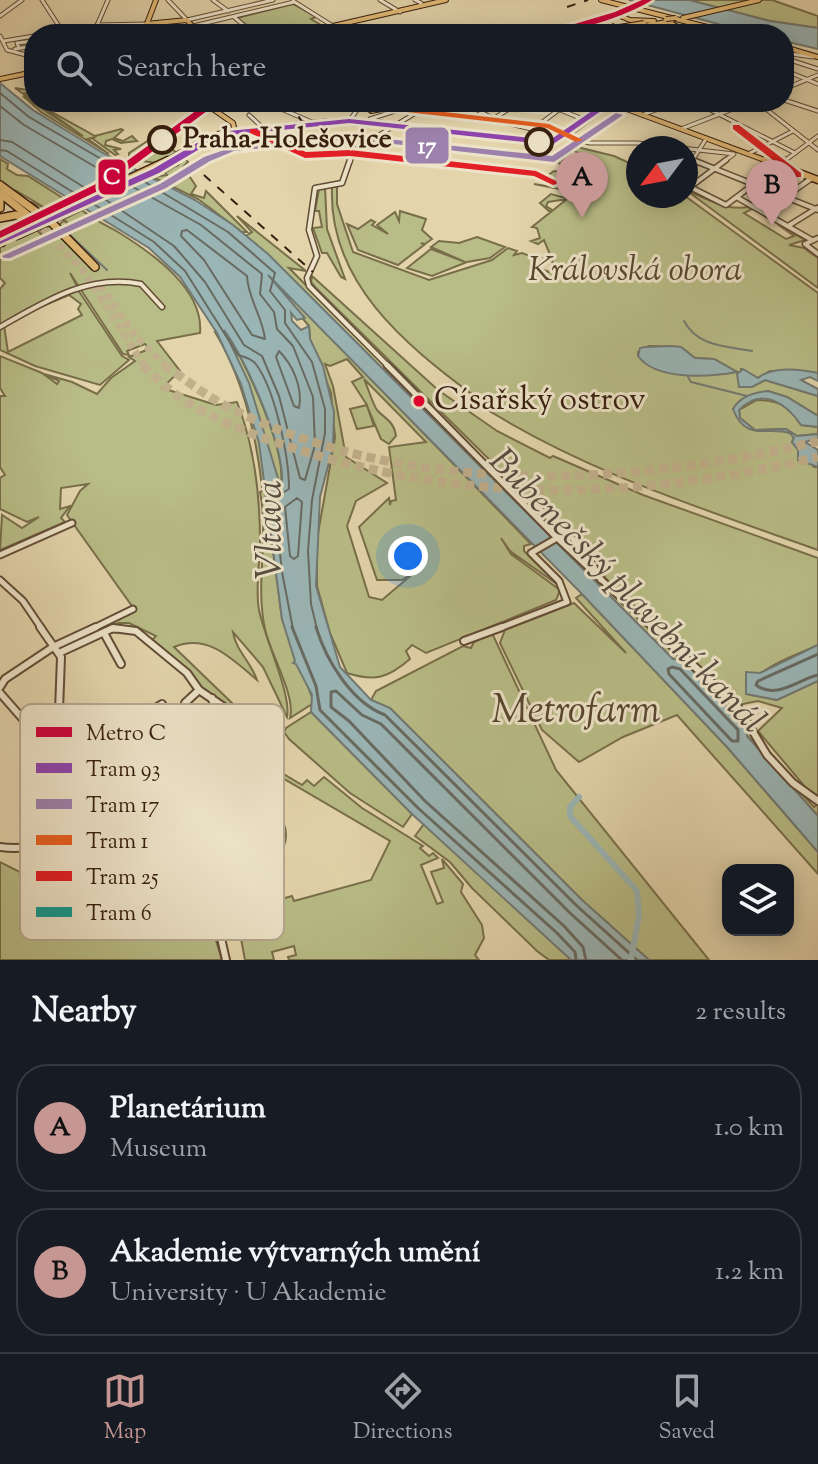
<!DOCTYPE html>
<html lang="en">
<head>
<meta charset="utf-8">
<style>
  :root { --surface:#171b24; --page:#242831; --text:#f1f3f6; --muted:#9ea1a6; --line:#363941; --accent:#c59692 }
  body { margin:0; font-family:"Sorts Mill Goudy",serif; background:var(--page); color:var(--text) }
  .controls { position:absolute; right:24px; bottom:24px; display:grid; overflow:hidden; border-radius:16px; box-shadow:0 4px 20px #0003 }
  .controls button { width:72px; height:72px; display:grid; place-items:center; padding:0; border:0; border-bottom:2px solid var(--line); background:var(--surface); color:var(--text); font:40px sans-serif }
  .compass { position:absolute; left:626px; top:136px; width:72px; height:72px; border-radius:50%; background:var(--surface); box-shadow:0 4px 20px #0003; rotate:238deg }
  .you { position:absolute; left:408px; top:556px; width:28px; height:28px; margin:-20px; border:6px solid #fff; border-radius:50%; background:#1a73e8; box-shadow:0 0 0 12px #1a73e833 }
  .badge { display:grid; place-items:center; width:52px; height:52px; border-radius:50%; background:var(--accent); color:#111; font-size:26px; font-weight:700 }
  .pin { position:absolute; translate:-50% -66px; filter:drop-shadow(0 2px 4px #0008) }
  .pin::after { content:''; position:absolute; top:42px; width:28px; height:24px; background:inherit; clip-path:polygon(0 0,100% 0,50% 100%) }
  .list { margin:0; padding:0; list-style:none }
  h2 { display:flex; justify-content:space-between; align-items:center; height:104px; margin:0; padding:0 32px; font-size:34px }
  h2 small { font-size:26px; font-weight:400; color:var(--muted) }
  .list li { display:grid; grid-template-columns:52px 1fr auto; gap:24px; align-items:center; box-sizing:border-box; height:128px; margin:0 16px 16px; padding:0 16px; border:2px solid var(--line); border-radius:32px }
  .list b { display:block; font-size:30px; white-space:nowrap }
  .list p { margin:0; font-size:26px; white-space:nowrap; color:var(--muted) }
  .list em { font-size:26px; font-style:normal; color:var(--muted) }
  .icon { flex:none; width:44px; height:44px; fill:none; stroke:currentColor; stroke-width:2; stroke-linecap:round; stroke-linejoin:round }
  .map { position:relative; flex:none; width:818px; height:960px; overflow:hidden }
  .search { position:absolute; background:var(--surface); box-shadow:0 4px 20px #0003; left:24px; right:24px; top:24px; height:88px; display:flex; align-items:center; gap:20px; box-sizing:border-box; padding:0 28px; border-radius:32px; color:var(--muted); font-size:30px }
  .sheet { height:392px; background:var(--surface) }
  nav { display:flex; justify-content:space-around; align-items:center; box-sizing:border-box; height:112px; border-top:2px solid var(--line); background:var(--surface); font-size:22px; color:var(--muted) }
  nav a { display:grid; justify-items:center; gap:4px }
  nav .on { color:var(--accent) }
  .map>svg:first-child { display:block }
  .green { fill:#b8bc86; stroke:#786e4a; stroke-width:2; fill-rule:evenodd }
  .water { fill:#9ab5b5; stroke:#727973; stroke-width:2; fill-rule:evenodd }
  .lines { fill:none; stroke-linecap:round; stroke-linejoin:round }
  .shore-far1 { stroke:#686a62; stroke-width:2 }
  .shore { stroke:#686a62; stroke-width:3 }
  .stream-far1 { stroke:#727973; stroke-width:2 }
  .stream { stroke:#727973; stroke-width:3 }
  .canal { stroke:#9ab5b5; stroke-width:6 }
  .highway-tunnel-far1 { stroke:#c1b08c; stroke-width:7; stroke-dasharray:7 4; stroke-linecap:butt }
  .highway-tunnel { stroke:#c1b08c; stroke-width:9; stroke-dasharray:9 5; stroke-linecap:butt }
  .minor-far3-casing { stroke:#624c36; stroke-width:5 }
  .minor-far2-casing { stroke:#624c36; stroke-width:7 }
  .minor-far1-casing { stroke:#624c36; stroke-width:9 }
  .minor-casing { stroke:#624c36; stroke-width:10 }
  .major-far1-casing { stroke:#371f0f; stroke-width:6 }
  .major-casing { stroke:#371f0f; stroke-width:9 }
  .highway-casing { stroke:#371f0f; stroke-width:10 }
  .minor-far3 { stroke:#ede3c8; stroke-width:3 }
  .minor-far2 { stroke:#ede3c8; stroke-width:4 }
  .minor-far1 { stroke:#ede3c8; stroke-width:5 }
  .minor { stroke:#ede3c8; stroke-width:6 }
  .major-far1 { stroke:#e2ba76; stroke-width:4 }
  .major { stroke:#e2ba76; stroke-width:6 }
  .highway { stroke:#e2ba76; stroke-width:7 }
  .tram { stroke:#371f0f; stroke-width:2 }
  .rail { stroke:#371f0f; stroke-width:2; stroke-dasharray:9 9; stroke-linecap:butt }
  .major-bridge-casing { stroke:#371f0f; stroke-width:6; stroke-linecap:butt }
  .major-bridge { stroke:#e2ba76; stroke-width:4 }
  .tram-1-casing { stroke:#ede3c8; stroke-width:6 }
  .tram-2-casing { stroke:#ede3c8; stroke-width:6 }
  .tram-3-casing { stroke:#ede3c8; stroke-width:6 }
  .tram-4-casing { stroke:#ede3c8; stroke-width:6 }
  .tram-5-casing { stroke:#ede3c8; stroke-width:6 }
  .tram-1 { fill:#8e44ad; fill-rule:evenodd }
  .tram-2 { fill:#9d81ad; fill-rule:evenodd }
  .tram-3 { fill:#e96020; fill-rule:evenodd }
  .tram-4 { fill:#e31e25; fill-rule:evenodd }
  .tram-5 { fill:#149a93; fill-rule:evenodd }
  .metro-1-casing { stroke:#ede3c8; stroke-width:6 }
  .metro-1 { fill:#cf003d; fill-rule:evenodd }
  .stop-dot { fill:#ede3c8; stroke:#371f0f; stroke-width:4 }
  .bus-dot { fill:#e4002b; stroke:#ede3c8; stroke-width:3 }
  .labels { text-anchor:middle; dominant-baseline:central; stroke-width:6; stroke-linejoin:round; paint-order:stroke }
  .far-stop-label { font-size:28px; font-weight:bold; fill:#371f0f; stroke:#ede3c8; text-anchor:start }
  .bus-label { font-size:32px; fill:#371f0f; stroke:#ede3c8; text-anchor:start }
  .park-label { font-size:34px; font-style:italic; fill:#57462d; stroke:#ede3c8 }
  .water-label { font-size:36px; font-style:italic; fill:#554c41; stroke:#ede3c8 }
  .near-park-label { font-size:40px; font-style:italic; fill:#57462d; stroke:#ede3c8 }
  .key { fill:#ede3c8; stroke:#b6a890; stroke-width:2 }
  .key-label { font-size:22px; fill:#371f0f }
  .line-badge { stroke:#ede3c8; stroke-width:3 }
  .badge-label { font-size:22px; text-anchor:middle; font-weight:bold; fill:#fff }
</style>
</head>
<body>
<div class="map">
<svg width="818" height="960" viewBox="0 0 818 960">
  <rect width="100%" height="100%" fill="#e3d4ab"/>
  <filter id="stains"><feTurbulence type="fractalNoise" baseFrequency=".0025" numOctaves="4"/><feColorMatrix values="0 0 0 0 .2 0 0 0 0 .09 0 0 0 0 .02 0 0 0 .5 -.17"/></filter>
  <radialGradient id="worn" r=".72"><stop offset=".6" stop-color="#630" stop-opacity="0"/><stop offset="1" stop-color="#630" stop-opacity=".3"/></radialGradient>
  <!-- green -->
  <g class="green">
    <path d="M689,0H772L818,16V28L770,21Z"/>
    <path d="M293,4L316,17L311,19L321,25L284,34L275,28L272,29L279,34L265,29L258,31V34L237,18Z"/>
    <path d="M15,88L34,91L25,93L34,102L95,136L121,129L123,130L114,138L123,141L132,136L137,141L121,143L112,139L106,141L105,145L121,149L114,150L118,154L115,155L93,139L95,137L88,139L109,154L41,112L23,96L83,136Z"/>
    <path d="M152,138L161,140L178,154L157,163L134,160L137,156L129,158V153Z"/>
    <path d="M573,146L614,156L638,167V196H685L818,293V373L770,371L758,378L741,369L740,386L752,387L765,380L818,396V416L787,397L768,391L733,409C755,445 763,424 790,433L794,438L792,442L814,467H818V550C698,507 576,469 469,398L473,395C404,344 328,281 332,187H337V204L353,252L429,280L492,260L508,248L517,251L514,255L522,253L538,259L531,265L549,272L555,267L552,261L545,258L551,257L544,240L538,244L531,241L540,238L537,228L532,227L567,199L548,202L546,206L552,210L550,212L540,203L551,194L565,198V190L534,184L552,187L559,180L547,176L554,171L561,172L560,163L555,162L581,155L573,150ZM649,346L681,347L695,358L714,359L737,372L688,374L638,356V352Z"/>
    <path d="M0,159L8,164L7,169L17,175L28,176L72,204L44,214L31,202L47,209L15,190L32,206L0,183Z"/>
    <path d="M185,159L188,162L183,167L196,186L191,194L204,198L206,191L247,232H242L198,199L153,177L167,175L165,173Z"/>
    <path d="M325,187L327,229L345,279L341,277L327,253H322L313,228L322,227L319,211H315L319,189Z"/>
    <path d="M686,190C707,199 726,211 748,207L752,209L744,213L786,239L794,236L777,224L805,240L789,245L804,248L818,258V288Z"/>
    <path d="M82,210C90,218 106,225 118,232C152,253 204,289 200,333L157,341L180,371L162,388L216,405L237,402C254,445 260,495 260,542C260,564 255,588 259,610C264,636 292,696 287,717L263,667L233,632C236,651 251,662 257,680C232,659 208,633 174,647L257,727L256,730L200,688L151,641L156,636L129,623H119L59,648L134,609L67,515L80,491L88,484L61,488L60,509L70,506L61,518L65,522L0,550L2,515L22,528L39,517L27,522L0,509V478L5,475L0,467V396H5L0,388V356L42,373L57,384L59,381L44,374L72,382L97,394L111,378L135,361L129,357L149,349L145,344L127,351L129,355L123,354L70,273L78,288L0,326V289L5,283L0,278V245L37,230L46,240L40,229L52,225L97,265L58,226L64,220L75,232L64,219Z"/>
    <path d="M400,211L426,219L422,230L432,239L425,244L421,243L424,245L398,265L358,250L347,224L358,229L371,220L375,222L372,225L388,234L377,225L395,212L399,221Z"/>
    <path d="M237,216L306,271L289,268L552,534L246,236L252,232Z"/>
    <path d="M477,237L505,247L490,258L467,262L432,276L407,268L431,249L465,262L431,247L439,241L459,243Z"/>
    <path d="M270,275L531,544L524,546V551L561,587L510,551L501,538L511,554L560,590L556,600L426,653L412,645L406,651L410,659C388,678 375,682 347,673L330,633L317,586V539L335,438L331,393L310,339L309,326L267,276ZM347,359L363,377L352,382L367,405L350,409L357,429L374,426L367,406L381,439L389,444L396,436C394,421 385,419 377,410C373,405 367,385 364,379L426,442L389,447L396,500L391,501L390,505L389,498L359,527L377,580H402L415,572L382,600L369,597L347,526L356,501L387,483L346,457L333,386L325,364L330,366Z"/>
    <path d="M312,276L438,390L497,431L550,458L553,456L643,495L818,558V645C793,657 755,667 746,694L777,700L818,681V797L811,794L758,731L782,708L758,701L738,705L606,579L586,548L530,500L316,288L311,282Z"/>
    <path d="M78,290L122,356L129,360L100,385L35,366L0,350V327L4,325L8,352L82,315L78,309L81,304L69,295L33,310Z"/>
    <path d="M225,330C244,361 290,454 280,488L265,490L282,619L313,700L312,704L290,718C296,696 270,653 265,629C255,584 269,537 260,492L265,490L262,487C256,434 243,378 215,332Z"/>
    <path d="M757,400C781,400 789,407 801,425L818,427V434L797,436L786,429L755,430L740,418L739,410Z"/>
    <path d="M560,542L734,707L746,722L753,740L814,807L818,804V816L747,736V728L683,660L673,659L557,543Z"/>
    <path d="M582,594L727,747L818,852V874L677,715L623,737L579,762L542,730L500,643L505,630L574,603L626,653L576,598Z"/>
    <path d="M492,633L556,770L709,960H649L582,900L390,708L371,700L376,691L463,646L471,648L474,642Z"/>
    <path d="M311,712L412,814L403,827L350,793L289,739L284,732L286,728Z"/>
    <path d="M249,754L268,761L267,764L302,785L307,780L314,786L324,777L362,808L423,846L420,848L429,856L433,853L438,858L421,865L437,904L443,902L431,872L444,868L442,859L463,884L461,892L482,925L484,938L475,955L479,960H289L288,957L296,955L294,946L272,952L274,960H245L239,928L225,932L221,920L97,831L167,792L170,794ZM250,759L390,841L371,880L294,901L292,896L225,915L108,831Z"/>
    <circle cx="257" cy="835" r="29"/>
    <path d="M424,824L552,939L571,960H549L537,951L472,888L450,862L415,836Z"/>
    <path d="M82,841L177,900L214,934L222,960H0V862L18,871L38,886L66,864L61,855Z"/>
  </g>
  <!-- water -->
  <g class="water">
    <path d="M629,0H689L770,21L818,28V49L784,41V34H755Z"/>
    <path d="M0,83L33,110L103,153L195,200L233,225L268,254L673,659L683,660L747,728V736L818,816V852L727,747L582,594L268,275L305,318L297,320L291,313L292,321L301,330L309,326L310,339L323,366L334,412L333,447L320,497L316,586L340,667L371,700L390,708L582,900L649,960H571L412,814L311,712L312,695L296,664L293,663L295,661L282,619L259,443L241,384L217,333L180,277L149,248L0,156ZM224,330C245,357 289,455 281,488L249,383Z"/>
    <path d="M672,346L681,347L695,358L714,359L737,372C710,377 656,381 638,356L640,348L645,347Z"/>
    <path d="M743,369L758,378C772,366 800,369 818,373V381L810,377L801,380L818,389V396L765,380L752,387H739L737,374Z"/>
    <path d="M768,391L787,397L818,416V427L801,425C787,404 762,386 739,410L740,418L755,430L786,429L797,436L818,434V438L805,442L818,450V467L798,460V450L792,442L794,438L790,433C768,426 745,442 733,409C740,396 755,392 768,391Z"/>
    <path d="M818,645V681L777,700L746,694V672L760,673Z"/>
  </g>
  <g class="lines">
    <!-- shore-far1 -->
    <g class="shore-far1">
      <path d="M0,93L29,117L127,174"/>
      <path d="M0,106L24,125L116,179"/>
      <path d="M0,140L12,142L90,191"/>
      <path d="M0,150L7,151L79,196"/>
      <path d="M145,182L228,232L275,273L270,291L285,310V323L312,362L325,409V433L312,500L308,551L311,604L317,629"/>
      <path d="M106,200L174,246L205,282L244,345L262,356L279,396L300,478L305,480L315,445L313,397L293,346L277,329L274,312L260,294L262,274L201,225L133,187"/>
      <path d="M95,205L154,242L185,271L238,355C244,357 250,358 255,363C275,388 289,457 289,489L274,498L282,572L293,629"/>
      <path d="M187,230L247,276C248,299 262,315 265,339L252,335L204,260L181,236L182,231Z"/>
      <path d="M279,351C293,365 303,388 299,408L294,406L276,357Z"/>
      <path d="M297,498L302,502L298,556L294,559L290,556L285,507Z"/>
    </g>
    <!-- shore -->
    <g class="shore">
      <path d="M292,627L316,686L320,710L418,808L557,933L575,952L576,960"/>
      <path d="M316,627C326,660 351,702 385,715L577,906L637,960"/>
      <path d="M818,654L758,681L756,685C776,700 797,680 818,675"/>
      <path d="M672,667L680,669L738,730V741H732L669,674L668,669Z"/>
      <path d="M586,960L583,947L564,926L425,801L349,721L331,707V692L336,691L362,715L381,724L570,913L622,960"/>
    </g>
    <!-- stream-far1 -->
    <g class="stream-far1">
      <path d="M70,235L107,270"/>
      <path d="M684,321C698,347 726,346 752,351"/>
      <path d="M688,377L691,382L747,396"/>
    </g>
    <!-- stream -->
    <g class="stream">
      <path d="M239,825L251,831"/>
      <path d="M263,825L271,813"/>
      <path d="M266,839L279,845"/>
      <path d="M245,852L253,840"/>
    </g>
    <!-- canal -->
    <path class="canal" d="M579,797L570,807V816L637,891L639,915L631,960"/>
    <!-- highway-tunnel-far1 -->
    <g class="highway-tunnel-far1">
      <path d="M35,221L83,270L145,367"/>
      <path d="M100,285L136,337L167,367"/>
    </g>
    <!-- highway-tunnel -->
    <g class="highway-tunnel">
      <path d="M143,365C181,408 238,430 290,447C469,505 637,500 818,457"/>
      <path d="M164,365C185,379 207,397 230,408C408,498 630,487 818,441"/>
    </g>
    <!-- minor-far3 casing -->
    <g class="minor-far3-casing">
      <g id="minor-far3">
        <path d="M42,0L64,34"/>
        <path d="M168,0L187,20L273,0"/>
        <path d="M213,0L228,11"/>
        <path d="M380,0L400,12"/>
        <path d="M415,0L421,3"/>
        <path d="M293,1L333,26"/>
        <path d="M0,16L22,0"/>
        <path d="M234,17L254,34"/>
        <path d="M97,25L146,24"/>
        <path d="M189,27L294,2"/>
        <path d="M86,34L95,30L108,0"/>
        <path d="M223,34L247,28"/>
        <path d="M0,36L7,50L34,57"/>
        <path d="M4,41L34,36"/>
        <path d="M19,48L17,43L34,41"/>
        <path d="M15,49L34,46"/>
        <path d="M784,53L813,57"/>
        <path d="M784,58L818,69"/>
        <path d="M784,70L818,84"/>
        <path d="M784,89L818,75"/>
        <path d="M784,100L818,111"/>
        <path d="M265,102L314,123"/>
        <path d="M462,102L498,121L590,143H637L734,154L723,162"/>
        <path d="M541,102L585,120"/>
        <path d="M695,102L795,153"/>
        <path d="M757,102L818,150"/>
        <path d="M273,104L344,102"/>
        <path d="M249,115L264,129"/>
        <path d="M642,115L677,102"/>
        <path d="M370,119L417,104L429,106"/>
        <path d="M493,119L520,102"/>
        <path d="M371,120L392,124"/>
        <path d="M349,121L360,106"/>
        <path d="M397,127L546,144"/>
        <path d="M681,129L751,102"/>
        <path d="M532,130L569,102"/>
        <path d="M460,132L542,140"/>
        <path d="M561,136L606,102"/>
        <path d="M566,137L612,103"/>
        <path d="M748,154L793,131"/>
        <path d="M350,162L354,150L434,102"/>
        <path d="M695,162L692,161L706,139"/>
        <path d="M783,162L818,136"/>
      </g>
    </g>
    <!-- minor-far2 casing -->
    <g class="minor-far2-casing">
      <g id="minor-far2">
        <path d="M350,160L342,183L315,188L309,230L317,256L307,278L309,286L389,367"/>
        <path d="M693,160L818,210"/>
        <path d="M726,160L690,187L726,205L786,160"/>
        <path d="M738,198L812,240"/>
        <path d="M765,211L812,178"/>
        <path d="M788,226L817,208"/>
        <path d="M818,238L805,244L818,254"/>
        <path d="M0,327C44,302 89,273 141,284L162,307"/>
      </g>
    </g>
    <!-- minor-far1 casing -->
    <g class="minor-far1-casing">
      <g id="minor-far1">
        <path d="M387,365L557,538L654,629"/>
        <path d="M525,500L533,503L584,549L601,580"/>
        <path d="M0,555L72,523"/>
        <path d="M0,580L23,601L42,629"/>
        <path d="M92,629L133,609"/>
        <path d="M112,629H117"/>
        <path d="M497,629L567,602L559,581L531,553L557,538"/>
      </g>
    </g>
    <!-- minor casing -->
    <g class="minor-casing">
      <g id="minor">
        <path d="M40,627L61,657L57,764"/>
        <path d="M652,627L738,707L767,755L793,783L818,801"/>
        <path d="M104,633L121,664"/>
        <path d="M464,641L502,627"/>
        <path d="M59,653L113,628L136,631L187,673L199,690L243,720L262,740"/>
        <path d="M0,687L5,679L53,647L96,627"/>
        <path d="M0,693L43,742L57,765L85,833L202,915L221,938L226,960"/>
        <path d="M195,713L185,703L199,690"/>
        <path d="M135,721L165,766L195,748"/>
        <path d="M60,771L117,738L125,727L162,704"/>
        <path d="M172,783L232,739L215,711L212,698"/>
        <path d="M137,784L141,788L140,794"/>
        <path d="M71,801L107,791L140,794L143,801"/>
        <path d="M0,847C68,856 144,799 202,768C227,755 254,744 280,732"/>
      </g>
    </g>
    <!-- major-far1 casing -->
    <g class="major-far1-casing">
      <g id="major-far1">
        <path d="M601,0L735,34"/>
        <path d="M630,11L620,16L630,20L654,21"/>
        <path d="M683,18L759,0"/>
        <path d="M670,23L691,34"/>
        <path d="M146,24L187,20L199,34"/>
        <path d="M143,34L156,0"/>
        <path d="M298,34L446,0"/>
        <path d="M599,34L672,21"/>
        <path d="M784,47L818,57"/>
        <path d="M0,79L34,72"/>
        <path d="M203,102L233,123L235,132"/>
        <path d="M349,102L356,107"/>
        <path d="M424,102L429,106"/>
        <path d="M608,102L770,162"/>
        <path d="M371,111L418,102"/>
        <path d="M193,151L229,135"/>
        <path d="M164,162L200,141L221,133L330,121L396,127"/>
      </g>
    </g>
    <!-- major casing -->
    <g class="major-casing">
      <g id="major">
        <path d="M765,160L818,180"/>
        <path d="M17,236L176,162"/>
        <path d="M2,243L0,239L168,160"/>
      </g>
    </g>
    <!-- highway casing -->
    <g class="highway-casing">
      <g id="highway">
        <path d="M0,185L53,224L95,267"/>
        <path d="M0,193L35,221"/>
        <path d="M0,196V208"/>
        <path d="M0,218L16,215L28,218"/>
        <path d="M0,235L17,231"/>
      </g>
    </g>
    <!-- minor-far3 -->
    <use href="#minor-far3" class="minor-far3"/>
    <!-- minor-far2 -->
    <use href="#minor-far2" class="minor-far2"/>
    <!-- minor-far1 -->
    <use href="#minor-far1" class="minor-far1"/>
    <!-- minor -->
    <use href="#minor" class="minor"/>
    <!-- major-far1 -->
    <use href="#major-far1" class="major-far1"/>
    <!-- major -->
    <use href="#major" class="major"/>
    <!-- highway -->
    <use href="#highway" class="highway"/>
    <!-- tram -->
    <g class="tram">
      <path d="M613,24L618,28H627"/>
      <path d="M294,125L302,122L299,117"/>
      <path d="M572,165L575,184"/>
    </g>
    <!-- rail -->
    <g class="rail">
      <path d="M567,7L588,0"/>
      <path d="M177,151L313,272"/>
    </g>
    <!-- major-bridge casing -->
    <g class="major-bridge-casing">
      <g id="major-bridge">
        <path d="M666,19L676,18"/>
        <path d="M613,28L644,23"/>
        <path d="M357,106L372,110"/>
      </g>
    </g>
    <!-- major-bridge -->
    <use href="#major-bridge" class="major-bridge"/>
    <!-- tram-1 casing -->
    <g class="tram-1-casing">
      <path id="tram-1" d="M605,102H614L552,145L349,123L231,135L203,147L159,173L0,244V238L153,169L197,143L229,131L349,119L550,140Z"/>
    </g>
    <!-- tram-2 casing -->
    <g class="tram-2-casing">
      <path id="tram-2" d="M616,113L623,115L554,162L349,139L234,151L210,161L166,188L10,258H4L2,256L160,184L204,157L233,147L349,135L552,156Z"/>
    </g>
    <!-- tram-3 casing -->
    <g class="tram-3-casing">
      <path id="tram-3" d="M301,102L314,104L357,102L549,124L583,140L576,142L547,128L354,106L313,108Z"/>
    </g>
    <!-- tram-4 casing -->
    <g class="tram-4-casing">
      <g id="tram-4">
        <path d="M733,125H739L801,173V177H795L733,129Z"/>
        <path d="M250,129H256L306,152L350,150L536,171L560,183L553,185L534,176L350,156L305,158L250,133Z"/>
      </g>
    </g>
    <!-- tram-5 casing -->
    <g class="tram-5-casing">
      <path id="tram-5" d="M466,102H492L544,107L552,102H561L546,112L470,104Z"/>
    </g>
    <!-- tram-1 -->
    <use href="#tram-1" class="tram-1"/>
    <!-- tram-2 -->
    <use href="#tram-2" class="tram-2"/>
    <!-- tram-3 -->
    <use href="#tram-3" class="tram-3"/>
    <!-- tram-4 -->
    <use href="#tram-4" class="tram-4"/>
    <!-- tram-5 -->
    <use href="#tram-5" class="tram-5"/>
    <!-- metro-1 casing -->
    <g class="metro-1-casing">
      <g id="metro-1">
        <path d="M642,0H652C628,16 570,34 541,34L615,12Z"/>
        <path d="M208,102H219L102,189L0,238V231L94,185Z"/>
      </g>
    </g>
    <!-- metro-1 -->
    <use href="#metro-1" class="metro-1"/>
  </g>
  <!-- markers -->
  <g class="stop-dot">
    <circle cx="162" cy="140" r="13"/>
    <circle cx="539" cy="142" r="13"/>
  </g>
  <circle class="bus-dot" cx="419" cy="401" r="7"/>
  <g class="labels">
    <!-- far-stop labels -->
    <g class="far-stop-label">
      <text x="183" y="140">Praha-Holešovice</text>
    </g>
    <!-- bus labels -->
    <g class="bus-label">
      <text x="434" y="401">Císařský ostrov</text>
    </g>
    <!-- park labels -->
    <g class="park-label">
      <text x="635" y="271">Královská obora</text>
    </g>
    <!-- water labels -->
    <g class="water-label">
      <text transform="translate(272 530) rotate(-90)">Vltava</text>
      <text transform="translate(626 592) rotate(46)">Bubenečský plavební kanál</text>
    </g>
    <!-- near-park labels -->
    <g class="near-park-label">
      <text x="576" y="712">Metrofarm</text>
    </g>
  </g>
  <!-- legend -->
  <rect x="20" y="704" width="264" height="236" rx="12" class="key"/>
  <rect x="36" y="727" width="36" height="10" fill="#cf003d"/>
  <rect x="36" y="763" width="36" height="10" fill="#8e44ad"/>
  <rect x="36" y="799" width="36" height="10" fill="#9d81ad"/>
  <rect x="36" y="835" width="36" height="10" fill="#e96020"/>
  <rect x="36" y="871" width="36" height="10" fill="#e31e25"/>
  <rect x="36" y="907" width="36" height="10" fill="#149a93"/>
  <g class="key-label">
    <text x="86" y="740">Metro C</text>
    <text x="86" y="776">Tram 93</text>
    <text x="86" y="812">Tram 17</text>
    <text x="86" y="848">Tram 1</text>
    <text x="86" y="884">Tram 25</text>
    <text x="86" y="920">Tram 6</text>
  </g>
  <g class="line-badge">
    <rect x="404" y="126" width="46" height="39" rx="8" fill="#9d81ad"/>
    <rect x="97" y="158" width="30" height="38" rx="8" fill="#cf003d"/>
  </g>
  <g class="badge-label">
    <text x="427" y="153">17</text>
    <text x="112" y="184">C</text>
  </g>
  <rect width="100%" height="100%" filter="url(#stains)"/>
  <rect width="100%" height="100%" fill="url(#worn)"/>
</svg>
<div class="controls">
<button><svg class="icon" aria-label="layers" viewBox="0 0 24 24"><path d="M12 4l9 5-9 5-9-5zM3 14l9 5 9-5"/></svg></button>
</div>
<svg class="compass" viewBox="-18 -18 36 36"><path d="M0-13l5 13h-10z" fill="#e53935"/><path d="M0 13l5-13h-10z" fill="#9ea1a6"/></svg>
<div class="you"></div>
<div class="pin badge" style="left:582px;top:218px">A</div>
<div class="pin badge" style="left:772px;top:226px">B</div>
<div class="search"><svg class="icon" aria-label="search" viewBox="0 0 24 24"><circle cx="10" cy="10" r="6"/><path d="M15 15l6 6"/></svg>Search here</div>
</div>
<section class="sheet">
<h2>Nearby<small>2 results</small></h2>
<ul class="list">
<li><span class="badge">A</span><div><b>Planetárium</b><p>Museum</p></div><em>1.0 km</em></li>
<li><span class="badge">B</span><div><b>Akademie výtvarných umění</b><p>University · U Akademie</p></div><em>1.2 km</em></li>
</ul>
</section>
<nav>
<a class="on"><svg class="icon" aria-label="map" viewBox="0 0 24 24"><path d="M3 6l6-2 6 2 6-2v14l-6 2-6-2-6 2zM9 4v14M15 6v14"/></svg>Map</a>
<a><svg class="icon" aria-label="directions" viewBox="0 0 24 24"><path d="M12 3l9 9-9 9-9-9zM9 14v-3h6M13 9l2 2-2 2"/></svg>Directions</a>
<a><svg class="icon" aria-label="saved" viewBox="0 0 24 24"><path d="M7 4h10v16l-5-4-5 4z"/></svg>Saved</a>
</nav>
</body>
</html>
